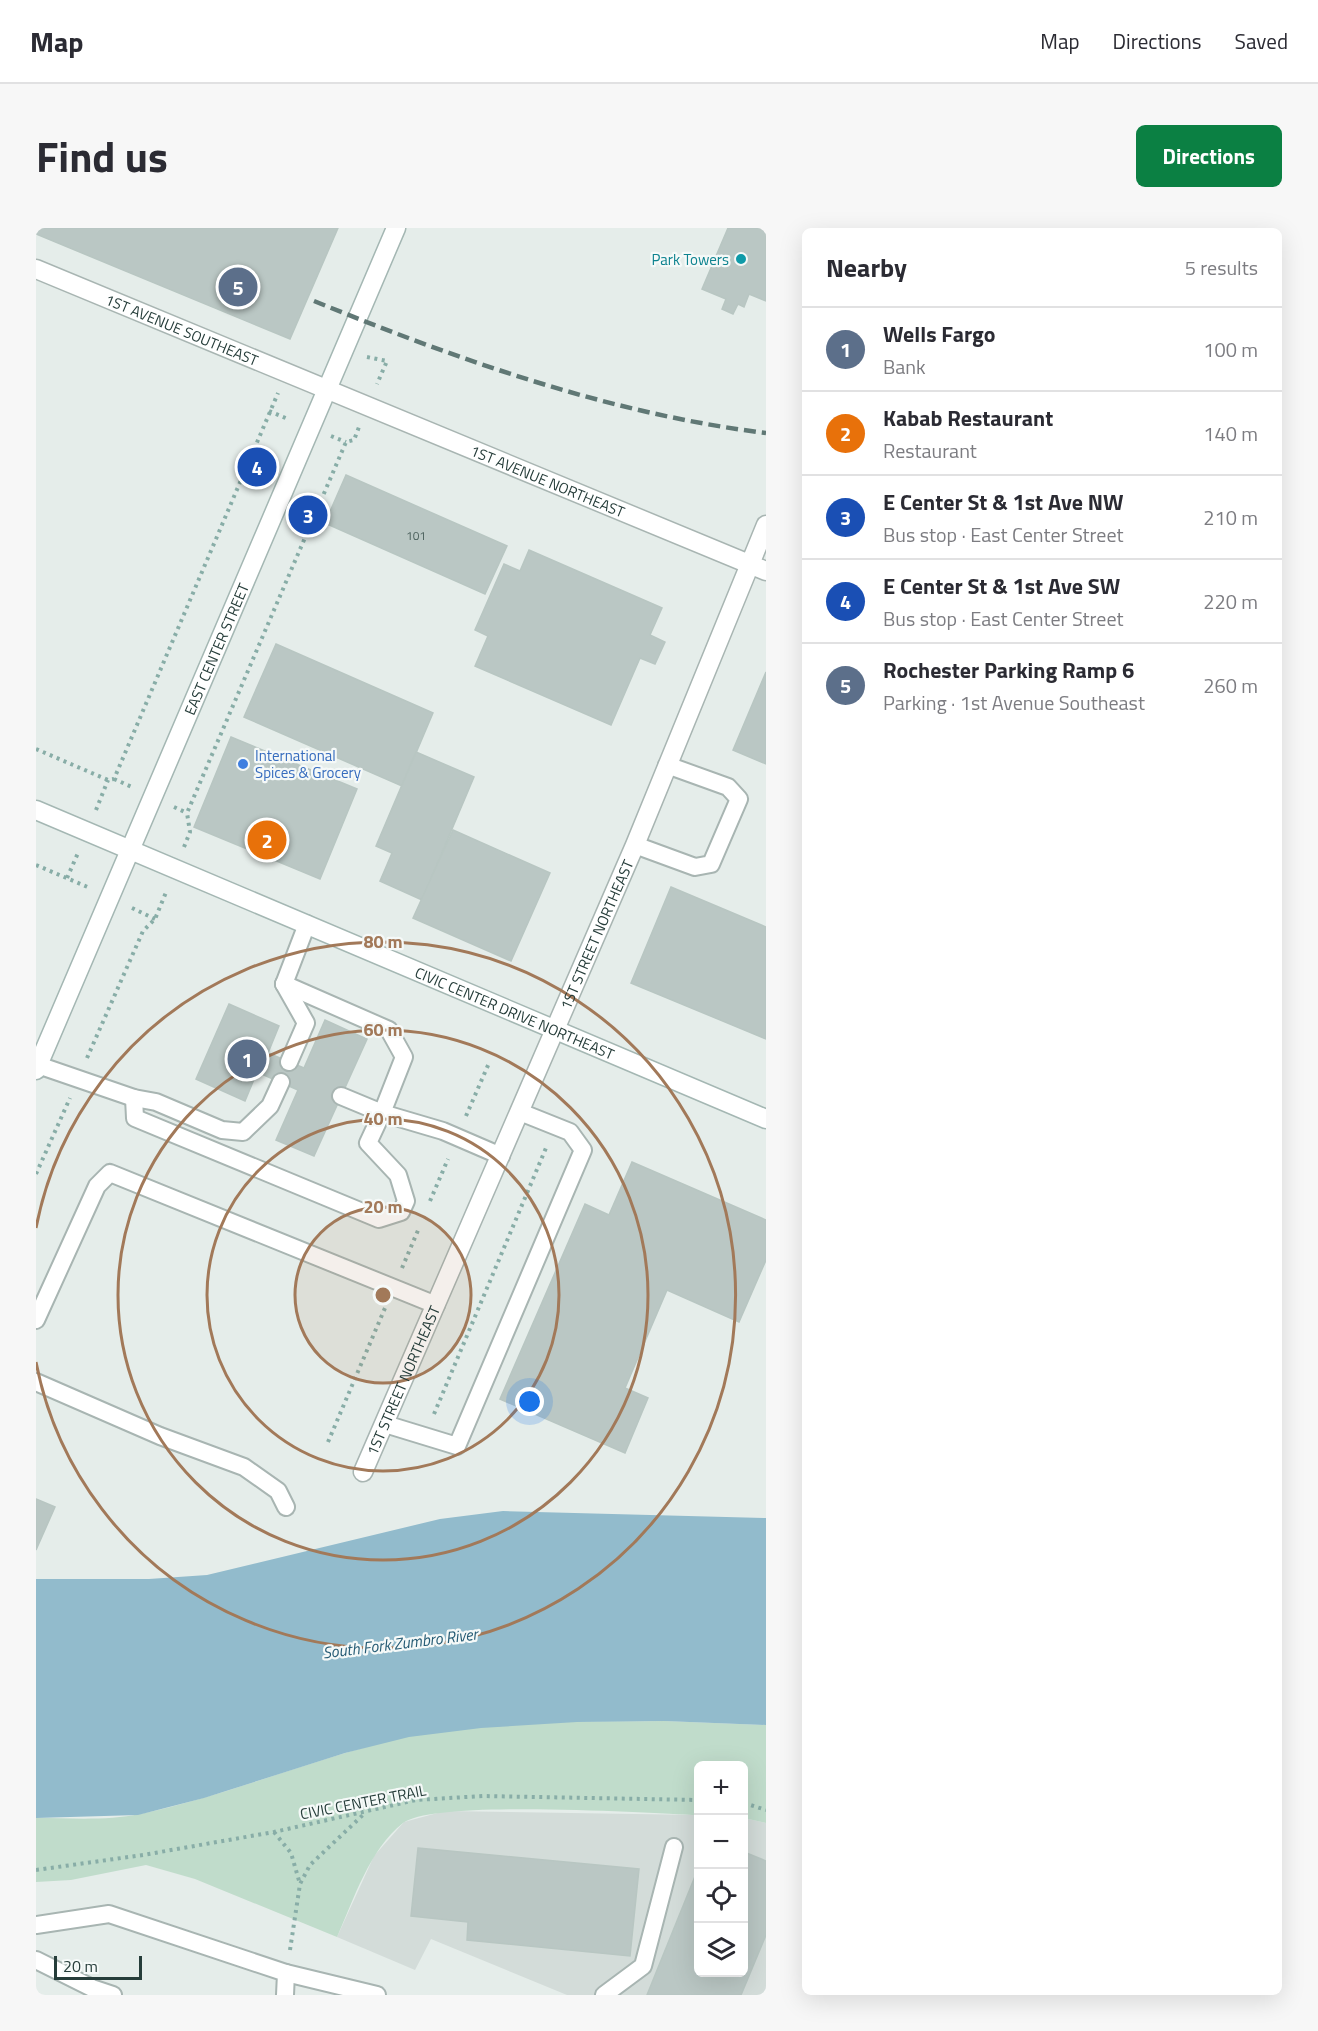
<!DOCTYPE html>
<html lang="en">
<head>
<meta charset="utf-8">
<style>
  :root { --surface:#fff; --page:#f7f7f7; --text:#2b2b33; --muted:#7c7c81; --line:#e1e1e2; --accent:#0b8043 }
  body { margin:0; font-family:"Titillium Web",sans-serif; background:var(--page); color:var(--text) }
  .controls { position:absolute; right:18px; bottom:18px; display:grid; overflow:hidden; border-radius:9px; box-shadow:0 6px 24px #0002 }
  .controls button { width:54px; height:54px; display:grid; place-items:center; padding:0; border:0; border-bottom:2px solid var(--line); background:var(--surface); color:var(--text); font:30px sans-serif }
  .scale { position:absolute; left:18px; bottom:15px; width:88px; box-sizing:border-box; padding-left:6px; border:3px solid #263d3a; border-top:0; font-size:16px; line-height:21px; white-space:nowrap; color:#263d3a; -webkit-text-stroke:4px #f5f9f8; paint-order:stroke }
  .you { position:absolute; left:494px; top:1174px; width:21px; height:21px; margin:-15px; border:4px solid #fff; border-radius:50%; background:#1a73e8; box-shadow:0 0 0 9px #1a73e833 }
  .badge { display:grid; place-items:center; width:39px; height:39px; border-radius:50%; background:var(--accent); color:#fff; font-size:20px; font-weight:700 }
  .pin { position:absolute; translate:-50% -50%; border:3px solid #fff; box-shadow:0 2px 6px #0006 }
  .list { margin:0; padding:0; list-style:none }
  h2 { display:flex; justify-content:space-between; align-items:center; height:78px; margin:0; padding:0 24px; font-size:26px }
  h2 small { font-size:20px; font-weight:400; color:var(--muted) }
  .list li { display:grid; grid-template-columns:39px 1fr auto; gap:18px; align-items:center; box-sizing:border-box; height:84px; padding:0 24px; border-top:2px solid var(--line) }
  .list b { display:block; font-size:22px; white-space:nowrap }
  .list p { margin:0; font-size:20px; white-space:nowrap; color:var(--muted) }
  .list em { font-size:20px; font-style:normal; color:var(--muted) }
  .icon { flex:none; width:33px; height:33px; fill:none; stroke:currentColor; stroke-width:2; stroke-linecap:round; stroke-linejoin:round }
  .map { position:relative; flex:none; width:730px; height:1767px; overflow:hidden; border-radius:9px }
  header { display:flex; align-items:center; gap:36px; box-sizing:border-box; height:84px; padding:0 30px; background:var(--surface); border-bottom:2px solid var(--line) }
  header strong { font-size:28px }
  nav { display:flex; gap:33px; margin-inline-start:auto; font-size:21px }
  .intro { display:flex; align-items:center; justify-content:space-between; box-sizing:border-box; height:144px; padding:0 36px }
  h1 { margin:0; font-size:42px }
  .button { padding:15px 27px; border-radius:9px; background:var(--accent); color:#fff; font-size:21px; font-weight:700 }
  main { display:flex; gap:36px; padding:0 36px }
  aside { flex:1; background:var(--surface); border-radius:9px; box-shadow:0 6px 24px #0002 }
  .map>svg:first-child { display:block }
  .built { fill:#d3dcd9 }
  .green { fill:#c0dccb }
  .water { fill:#92bbcc }
  .building { fill:#bac7c4; stroke:#b8c6c2; stroke-width:1.5 }
  .lines { fill:none; stroke-linecap:round; stroke-linejoin:round }
  .lane-casing { stroke:#a8b5b2; stroke-width:20 }
  .street-casing { stroke:#a8b5b2; stroke-width:21 }
  .secondary-casing { stroke:#a4b7b3; stroke-width:21 }
  .path { stroke:#88ada7; stroke-width:4; stroke-dasharray:3 4.5; stroke-linecap:butt }
  .lane { stroke:#fff; stroke-width:16 }
  .street { stroke:#fff; stroke-width:18 }
  .secondary { stroke:#fff; stroke-width:18 }
  .rail { stroke:#607875; stroke-width:4.5; stroke-dasharray:12 6; stroke-linecap:butt }
  .ring { fill:none; stroke:#a27959; stroke-width:3 }
  .culture-dot { fill:#0f9aa8; stroke:#f5f9f8; stroke-width:2 }
  .shop-dot { fill:#3f7fe0; stroke:#f5f9f8; stroke-width:2 }
  .labels { text-anchor:middle; dominant-baseline:central; stroke-width:4.5; stroke-linejoin:round; paint-order:stroke }
  .number-label { font-size:12px; fill:#4b605c }
  .culture-label { font-size:15px; fill:#0d838f; stroke:#f5f9f8; text-anchor:end }
  .street-label { font-size:15px; fill:#263d3a; stroke:#f5f9f8 }
  .shop-label { font-size:15px; fill:#366cbe; stroke:#f5f9f8; text-anchor:start }
  .water-label { font-size:16px; font-style:italic; fill:#255b74; stroke:#f5f9f8 }
  .centre { fill:#a27959; stroke:#f5f9f8; stroke-width:3 }
  .ring-label { font-size:18px; text-anchor:middle; font-weight:bold; fill:#a27959; stroke:#f5f9f8; stroke-width:4.5; stroke-linejoin:round; paint-order:stroke }
</style>
</head>
<body>
<header>
<strong>Map</strong>
<nav><a>Map</a><a>Directions</a><a>Saved</a></nav>
</header>
<div class="intro"><h1>Find us</h1><a class="button">Directions</a></div>
<main>
<div class="map">
<svg width="730" height="1767" viewBox="0 0 730 1767">
  <rect width="100%" height="100%" fill="#e5edea"/>
  <!-- built -->
  <path class="built" d="M409,1583L662,1587V1744H708V1590L730,1595V1767H531L395,1711L379,1742L301,1709L338,1628L368,1594Z"/>
  <!-- green -->
  <path class="green" d="M628,1493L730,1497V1595L708,1590V1538H662V1587C613,1585 398,1571 367,1595C333,1622 318,1671 301,1709L159,1651L110,1637L35,1652L0,1654V1590C34,1590 71,1593 104,1586C195,1567 280,1529 370,1509C452,1491 545,1494 628,1493Z"/>
  <!-- water -->
  <path class="water" d="M467,1283L730,1290V1497L628,1493L541,1494L445,1500L373,1509L309,1525L168,1570L102,1587L0,1590V1351H113L171,1347L404,1291Z"/>
  <!-- building -->
  <g class="building">
    <path d="M0,0H302L254,111L0,6Z"/>
    <path d="M692,0H730V73L713,66L708,79L702,76L697,86L686,81L690,71L666,61Z"/>
    <path d="M310,247L471,318L449,366L289,295Z"/>
    <path d="M493,322L626,380L614,407L629,414L619,436L604,430L575,497L439,438L452,408L439,402L468,336L484,343Z"/>
    <path d="M240,416L397,485L366,558L208,489Z"/>
    <path d="M730,444V536L697,522Z"/>
    <path d="M195,509L321,561L284,651L158,599Z"/>
    <path d="M380,524L438,549L386,672L344,653L356,625L340,618Z"/>
    <path d="M417,602L514,645L475,733L377,690Z"/>
    <path d="M635,659L730,699V811L595,755Z"/>
    <path d="M193,776L243,798L232,825L268,840L289,792L331,811L278,928L240,912L262,862L221,844L209,873L160,851Z"/>
    <path d="M596,934L730,992V1032L703,1094L631,1062L589,1160L612,1170L589,1225L464,1171L549,976L573,987Z"/>
    <path d="M0,1271L19,1279L0,1322Z"/>
    <path d="M382,1620L603,1641L594,1728L431,1712L432,1694L375,1688Z"/>
    <path d="M708,1624L730,1633V1707L705,1767H611L662,1641V1744H708Z"/>
  </g>
  <g class="lines">
    <!-- lane casing -->
    <g class="lane-casing">
      <g id="lane">
        <path d="M599,617L659,639L675,636L703,571L692,559L631,537"/>
        <path d="M248,756L353,802L368,829L346,885L305,868"/>
        <path d="M248,756L270,795L253,834"/>
        <path d="M248,756L271,696"/>
        <path d="M2,837L98,870L120,874L186,902L207,904L234,878L245,854"/>
        <path d="M98,870L99,890L343,991L365,984L370,973L362,947L332,915L346,885L407,903L465,928"/>
        <path d="M0,1092L61,958L74,945L400,1077"/>
        <path d="M0,1154L124,1208L208,1239L242,1263L250,1279"/>
        <path d="M349,1196L421,1218L547,922L534,904L484,884"/>
        <path d="M0,1697L73,1686L250,1745L249,1767"/>
        <path d="M0,1732L56,1760L77,1767"/>
        <path d="M250,1745L341,1767"/>
        <path d="M568,1767L607,1738L638,1619"/>
      </g>
    </g>
    <!-- street casing -->
    <g class="street-casing">
      <g id="street">
        <path id="s1" d="M0,41L730,343"/>
        <path id="s2" d="M327,1244L599,617L730,297"/>
      </g>
    </g>
    <!-- secondary casing -->
    <g class="secondary-casing">
      <g id="secondary">
        <path id="s3" d="M0,582L730,891"/>
        <path id="s4" d="M0,842L360,0"/>
      </g>
    </g>
    <!-- path -->
    <g class="path">
      <path d="M331,129L351,133L341,156"/>
      <path d="M233,183L252,191"/>
      <path d="M295,208L310,214"/>
      <path d="M0,521L72,552L78,551L242,165"/>
      <path d="M78,551L96,559"/>
      <path d="M138,579L151,585"/>
      <path d="M60,582L72,552"/>
      <path d="M148,619L154,604L151,585L310,214L318,212L323,199"/>
      <path d="M0,637L54,660"/>
      <path d="M31,650L42,625"/>
      <path d="M96,680L119,691"/>
      <path d="M51,830L107,703L119,691L131,662"/>
      <path d="M430,888L453,835"/>
      <path d="M0,946L34,870"/>
      <path d="M394,973L412,931"/>
      <path d="M366,1040L383,1000"/>
      <path d="M398,1186L510,920"/>
      <path d="M292,1214L349,1080"/>
      <path d="M708,1575L730,1582"/>
      <path d="M238,1604L255,1625L264,1656"/>
      <path d="M0,1642L107,1627L238,1604L380,1572L447,1568L662,1572"/>
      <path d="M254,1722L264,1656L274,1637L329,1585"/>
    </g>
    <!-- lane -->
    <use href="#lane" class="lane"/>
    <!-- street -->
    <use href="#street" class="street"/>
    <!-- secondary -->
    <use href="#secondary" class="secondary"/>
    <!-- rail -->
    <path class="rail" d="M278,73C423,132 575,186 730,205"/>
  </g>
  <!-- distance rings -->
  <circle cx="347" cy="1067" r="88" fill="#a27959" fill-opacity=".12"/>
  <g class="ring">
    <circle cx="347" cy="1067" r="88"/>
    <circle cx="347" cy="1067" r="176"/>
    <circle cx="347" cy="1067" r="265"/>
    <path d="M0 1000A353 353 0 1 1 0 1134"/>
  </g>
  <!-- markers -->
  <circle class="culture-dot" cx="705" cy="31" r="6"/>
  <circle class="shop-dot" cx="207" cy="536" r="6"/>
  <g class="labels">
    <!-- number labels -->
    <g class="number-label">
      <text x="380" y="307">101</text>
    </g>
    <!-- culture labels -->
    <g class="culture-label">
      <text x="693" y="31">Park Towers</text>
    </g>
    <!-- street labels -->
    <g class="street-label">
      <text stroke="none"><textPath href="#s1" startOffset="158">1ST AVENUE SOUTHEAST</textPath></text>
      <text stroke="none"><textPath href="#s1" startOffset="554">1ST AVENUE NORTHEAST</textPath></text>
      <text stroke="none"><textPath href="#s4" startOffset="458">EAST CENTER STREET</textPath></text>
      <text stroke="none"><textPath href="#s2" startOffset="586">1ST STREET NORTHEAST</textPath></text>
      <text stroke="none"><textPath href="#s3" startOffset="520">CIVIC CENTER DRIVE NORTHEAST</textPath></text>
      <text stroke="none"><textPath href="#s2" startOffset="100">1ST STREET NORTHEAST</textPath></text>
      <text transform="translate(327 1574) rotate(-11)">CIVIC CENTER TRAIL</text>
    </g>
    <!-- shop labels -->
    <g class="shop-label">
      <text x="219" y="527">International<tspan x="219" dy="17">Spices &amp; Grocery</tspan></text>
    </g>
    <!-- water labels -->
    <g class="water-label">
      <text transform="translate(364 1415) rotate(-7)">South Fork Zumbro River</text>
    </g>
  </g>
  <circle cx="347" cy="1067" r="9" class="centre"/>
  <g class="ring-label">
    <text x="347" y="720">80 m</text>
    <text x="347" y="808">60 m</text>
    <text x="347" y="897">40 m</text>
    <text x="347" y="985">20 m</text>
  </g>
</svg>
<div class="controls">
<button>+</button>
<button>−</button>
<button><svg class="icon" aria-label="locate" viewBox="0 0 24 24"><circle cx="12" cy="12" r="6"/><path d="M12 2v4M12 18v4M2 12h4M18 12h4"/></svg></button>
<button><svg class="icon" aria-label="layers" viewBox="0 0 24 24"><path d="M12 4l9 5-9 5-9-5zM3 14l9 5 9-5"/></svg></button>
</div>
<div class="scale">20 m</div>
<div class="you"></div>
<div class="pin badge" style="left:211px;top:831px;background:#5c6f8a">1</div>
<div class="pin badge" style="left:231px;top:612px;background:#e8710a">2</div>
<div class="pin badge" style="left:272px;top:287px;background:#1a4fb4">3</div>
<div class="pin badge" style="left:221px;top:239px;background:#1a4fb4">4</div>
<div class="pin badge" style="left:202px;top:59px;background:#5c6f8a">5</div>
</div>
<aside>
<h2>Nearby<small>5 results</small></h2>
<ul class="list">
<li><span class="badge" style="background:#5c6f8a">1</span><div><b>Wells Fargo</b><p>Bank</p></div><em>100 m</em></li>
<li><span class="badge" style="background:#e8710a">2</span><div><b>Kabab Restaurant</b><p>Restaurant</p></div><em>140 m</em></li>
<li><span class="badge" style="background:#1a4fb4">3</span><div><b>E Center St &amp; 1st Ave NW</b><p>Bus stop · East Center Street</p></div><em>210 m</em></li>
<li><span class="badge" style="background:#1a4fb4">4</span><div><b>E Center St &amp; 1st Ave SW</b><p>Bus stop · East Center Street</p></div><em>220 m</em></li>
<li><span class="badge" style="background:#5c6f8a">5</span><div><b>Rochester Parking Ramp 6</b><p>Parking · 1st Avenue Southeast</p></div><em>260 m</em></li>
</ul>
</aside>
</main>
</body>
</html>
